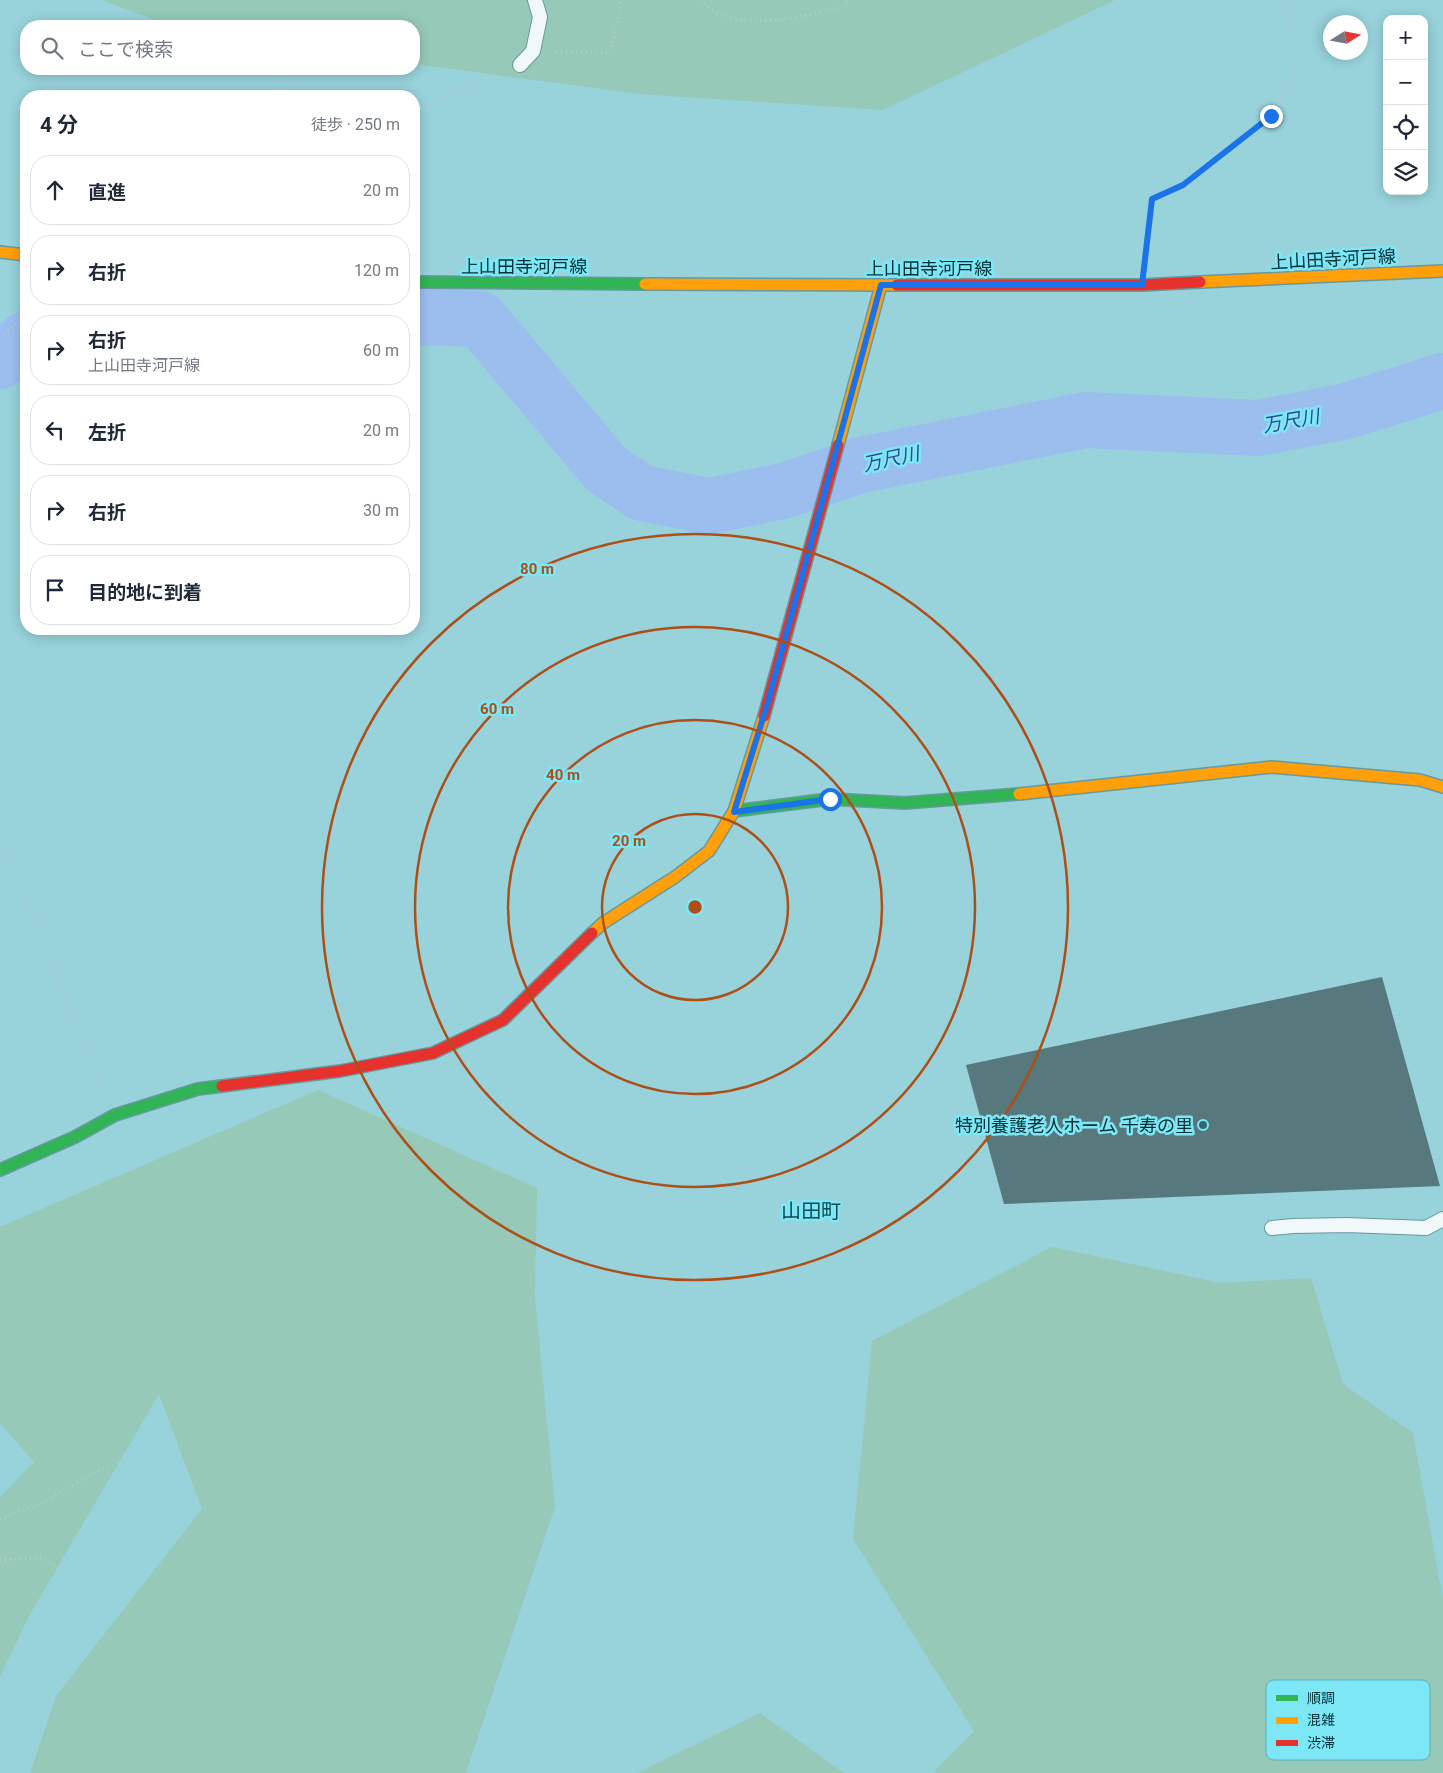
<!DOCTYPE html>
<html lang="ja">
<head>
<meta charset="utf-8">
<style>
  :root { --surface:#fff; --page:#f2f2f3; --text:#1f2937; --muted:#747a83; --line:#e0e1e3 }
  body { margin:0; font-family:Roboto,"Noto Sans JP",sans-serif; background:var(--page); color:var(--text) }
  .controls { position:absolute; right:15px; top:15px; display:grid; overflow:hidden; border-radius:10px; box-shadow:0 2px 12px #0003 }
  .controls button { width:45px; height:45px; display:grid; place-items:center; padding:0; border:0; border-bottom:1px solid var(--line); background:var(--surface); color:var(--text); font:25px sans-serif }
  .compass { position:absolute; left:1323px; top:15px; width:45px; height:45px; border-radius:50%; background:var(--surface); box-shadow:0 2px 12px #0003; rotate:79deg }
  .stop { position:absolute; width:15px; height:15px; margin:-11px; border:4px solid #1a73e8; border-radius:50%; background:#fff }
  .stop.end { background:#1a73e8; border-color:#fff; box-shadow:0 1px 5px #0008 }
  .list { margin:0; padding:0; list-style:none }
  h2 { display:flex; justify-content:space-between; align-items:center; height:65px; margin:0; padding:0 20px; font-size:21px }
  h2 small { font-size:16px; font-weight:400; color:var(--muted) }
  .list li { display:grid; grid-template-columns:32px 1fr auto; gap:15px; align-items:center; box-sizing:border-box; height:70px; margin:0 10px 10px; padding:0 10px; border:1px solid var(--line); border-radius:20px }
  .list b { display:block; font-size:19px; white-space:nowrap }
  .list p { margin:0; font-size:16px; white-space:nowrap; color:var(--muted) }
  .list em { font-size:16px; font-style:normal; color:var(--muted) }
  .icon { flex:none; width:28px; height:28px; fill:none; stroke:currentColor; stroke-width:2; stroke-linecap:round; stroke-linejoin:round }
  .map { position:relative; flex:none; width:1443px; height:1773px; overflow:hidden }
  .search { position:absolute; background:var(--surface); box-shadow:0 2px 12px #0003; left:20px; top:20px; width:400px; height:55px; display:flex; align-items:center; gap:12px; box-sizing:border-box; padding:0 18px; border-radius:20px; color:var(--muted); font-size:19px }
  .panel { position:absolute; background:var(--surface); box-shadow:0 2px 12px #0003; left:20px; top:90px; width:400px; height:545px; border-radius:20px }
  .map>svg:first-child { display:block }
  .green { fill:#96c9b7 }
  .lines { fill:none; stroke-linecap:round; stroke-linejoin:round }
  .river { stroke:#9bbeef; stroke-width:56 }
  .building { fill:#57787d }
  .lane-casing { stroke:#6699a0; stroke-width:16 }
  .fast-casing { stroke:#6699a0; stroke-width:14 }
  .slow-casing { stroke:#6699a0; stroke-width:14 }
  .jam-casing { stroke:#6699a0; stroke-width:14 }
  .path { stroke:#b7cacd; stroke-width:3; stroke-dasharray:1 4; stroke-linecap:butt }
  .lane { stroke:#f0f8fa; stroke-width:14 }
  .fast { stroke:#30b455; stroke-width:11 }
  .slow { stroke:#ff9f0a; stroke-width:11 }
  .jam { stroke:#e5322d; stroke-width:11 }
  .route { stroke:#1a73e8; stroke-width:6 }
  .ring { fill:none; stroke:#ae4f17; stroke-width:2.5 }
  .poi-dot { fill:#356970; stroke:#7de7f6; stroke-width:2 }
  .labels { text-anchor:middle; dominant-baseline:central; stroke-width:5; stroke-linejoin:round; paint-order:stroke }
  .street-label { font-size:18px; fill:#003137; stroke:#7de7f6 }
  .poi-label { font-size:18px; fill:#003137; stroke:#7de7f6; text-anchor:end }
  .water-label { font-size:19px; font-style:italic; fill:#304794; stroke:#7de7f6 }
  .quarter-label { font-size:20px; fill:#0c4a52; stroke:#7de7f6 }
  .key { fill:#7de7f6; stroke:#58b0bd; stroke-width:1 }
  .key-label { font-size:14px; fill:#003137 }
  .centre { fill:#ae4f17; stroke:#7de7f6; stroke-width:2.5 }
  .ring-label { font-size:15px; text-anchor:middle; font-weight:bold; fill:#ae4f17; stroke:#7de7f6; stroke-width:5; stroke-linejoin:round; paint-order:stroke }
</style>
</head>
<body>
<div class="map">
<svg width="1443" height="1773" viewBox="0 0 1443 1773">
  <rect width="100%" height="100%" fill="#98d2db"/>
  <!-- green -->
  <g class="green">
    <path d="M102,0H1115L883,110L640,94L414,64V26H171Z"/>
    <path d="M318,1090L537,1188L535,1296L555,1507L466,1773H30L56,1696L202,1509L159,1394L29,1616L0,1677V1497L34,1462L0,1423V1227Z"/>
    <path d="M1052,1247L1221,1283L1311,1278L1343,1384L1413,1433L1443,1600V1773H933L974,1731L853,1539L872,1341Z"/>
    <path d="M760,1713L844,1773H637Z"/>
  </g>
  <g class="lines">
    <!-- river -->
    <g class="river">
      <path d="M414,317L480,319L606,469L642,493L709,506L783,491L861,465L1086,420L1257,428L1343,412L1443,381"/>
      <path d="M0,361L26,339"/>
    </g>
  </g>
  <!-- building -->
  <path class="building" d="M1382,977L1440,1186L1004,1204L966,1065Z"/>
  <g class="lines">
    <!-- lane casing -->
    <g class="lane-casing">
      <g id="lane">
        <path d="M520,65L533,51L540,17L535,0"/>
        <path d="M1272,1228L1293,1226L1347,1225L1426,1228L1443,1219"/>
      </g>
    </g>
    <!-- fast casing -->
    <g class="fast-casing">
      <g id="fast">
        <path d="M414,282L645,284"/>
        <path d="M734,811L830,799L905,803L1019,794"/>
        <path d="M0,1170L75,1137L115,1115L198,1089L222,1086"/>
      </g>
    </g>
    <!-- slow casing -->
    <g class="slow-casing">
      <g id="slow">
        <path d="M0,252L26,255"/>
        <path d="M1200,282L1443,271"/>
        <path d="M645,284L897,285"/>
        <path d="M838,445L881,285"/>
        <path d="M1019,794L1272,767L1420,780L1443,787"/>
        <path d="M592,933L603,923L675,877L709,851L734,811L764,716"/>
      </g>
    </g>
    <!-- jam casing -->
    <g class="jam-casing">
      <g id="jam">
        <path d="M897,285H1142L1200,282"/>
        <path d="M764,716L838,445"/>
        <path d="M222,1086L340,1071L433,1053L503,1020L592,933"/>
      </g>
    </g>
    <!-- path -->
    <g class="path">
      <path d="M701,0C706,4 711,10 716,12C752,31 805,15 843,7L847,0"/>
      <path d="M556,52L610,53L622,0"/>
      <path d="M275,96L279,88L304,93L306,96"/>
      <path d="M414,112L499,74"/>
      <path d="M1145,255L1152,199L1183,185L1271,116L1282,100L1298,65L1289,0"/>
      <path d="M0,338L26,315"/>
      <path d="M0,848L6,855L28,903L104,1088"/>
      <path d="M0,1519L40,1504L99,1470L132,1461"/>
      <path d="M0,1560L40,1558L70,1572"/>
    </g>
    <!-- lane -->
    <use href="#lane" class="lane"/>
    <!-- fast -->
    <use href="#fast" class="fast"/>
    <!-- slow -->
    <use href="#slow" class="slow"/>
    <!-- jam -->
    <use href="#jam" class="jam"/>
  </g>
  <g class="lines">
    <!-- route -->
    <path class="route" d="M830,799L734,812L767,705L881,285H1142L1152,199L1183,185L1271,116"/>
  </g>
  <!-- distance rings -->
  <g class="ring">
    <circle cx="695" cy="907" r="93"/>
    <circle cx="695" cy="907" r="187"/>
    <circle cx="695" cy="907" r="280"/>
    <circle cx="695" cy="907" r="373"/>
  </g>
  <!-- markers -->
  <circle class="poi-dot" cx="1203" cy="1125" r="5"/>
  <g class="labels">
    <!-- street labels -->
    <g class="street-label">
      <text transform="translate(1333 259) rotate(-3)">上山田寺河戸線</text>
      <text x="524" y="266">上山田寺河戸線</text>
      <text x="929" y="268">上山田寺河戸線</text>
    </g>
    <!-- poi labels -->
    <g class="poi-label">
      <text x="1193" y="1125">特別養護老人ホーム 千寿の里</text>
    </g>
    <!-- water labels -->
    <g class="water-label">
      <text transform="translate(1291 421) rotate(-10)">万尺川</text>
      <text transform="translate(891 459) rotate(-12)">万尺川</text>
    </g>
    <!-- quarter labels -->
    <g class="quarter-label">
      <text x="811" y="1211">山田町</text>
    </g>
  </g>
  <!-- legend -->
  <rect x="1266" y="1680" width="164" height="80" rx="8" class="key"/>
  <rect x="1276" y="1695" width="22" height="6" fill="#30b455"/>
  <rect x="1276" y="1717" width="22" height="7" fill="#ff9f0a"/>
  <rect x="1276" y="1740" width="22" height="6" fill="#e5322d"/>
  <g class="key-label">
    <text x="1307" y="1703">順調</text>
    <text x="1307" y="1725">混雑</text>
    <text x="1307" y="1748">渋滞</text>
  </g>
  <circle cx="695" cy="907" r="8" class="centre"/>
  <g class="ring-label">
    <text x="537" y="574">80 m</text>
    <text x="497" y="714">60 m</text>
    <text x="563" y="780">40 m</text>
    <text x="629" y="846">20 m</text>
  </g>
</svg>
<div class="controls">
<button>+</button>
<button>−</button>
<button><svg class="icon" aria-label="locate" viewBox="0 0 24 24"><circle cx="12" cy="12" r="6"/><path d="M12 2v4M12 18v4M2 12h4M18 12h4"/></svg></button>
<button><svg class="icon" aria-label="layers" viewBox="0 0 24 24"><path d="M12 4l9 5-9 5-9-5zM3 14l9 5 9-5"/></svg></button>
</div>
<svg class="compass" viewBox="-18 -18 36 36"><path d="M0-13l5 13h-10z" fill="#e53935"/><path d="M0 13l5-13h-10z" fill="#747a83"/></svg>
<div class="stop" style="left:830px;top:799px"></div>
<div class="stop end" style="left:1271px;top:116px"></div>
<div class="search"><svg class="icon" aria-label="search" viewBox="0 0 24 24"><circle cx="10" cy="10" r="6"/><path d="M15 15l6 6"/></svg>ここで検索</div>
<section class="panel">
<h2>4 分<small>徒歩 · 250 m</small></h2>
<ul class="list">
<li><svg class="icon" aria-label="ahead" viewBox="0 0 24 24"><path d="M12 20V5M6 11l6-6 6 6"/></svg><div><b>直進</b></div><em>20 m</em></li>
<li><svg class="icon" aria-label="right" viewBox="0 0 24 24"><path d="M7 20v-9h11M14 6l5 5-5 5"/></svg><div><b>右折</b></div><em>120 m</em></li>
<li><svg class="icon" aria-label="right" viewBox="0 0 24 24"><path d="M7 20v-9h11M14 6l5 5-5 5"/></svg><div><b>右折</b><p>上山田寺河戸線</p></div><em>60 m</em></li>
<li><svg class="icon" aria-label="left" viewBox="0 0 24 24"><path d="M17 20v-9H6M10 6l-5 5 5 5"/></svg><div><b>左折</b></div><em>20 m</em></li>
<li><svg class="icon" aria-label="right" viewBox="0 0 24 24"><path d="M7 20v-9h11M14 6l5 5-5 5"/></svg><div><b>右折</b></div><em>30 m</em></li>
<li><svg class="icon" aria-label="arrive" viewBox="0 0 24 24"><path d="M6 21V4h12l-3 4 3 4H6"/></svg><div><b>目的地に到着</b></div></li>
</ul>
</section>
</div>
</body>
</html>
